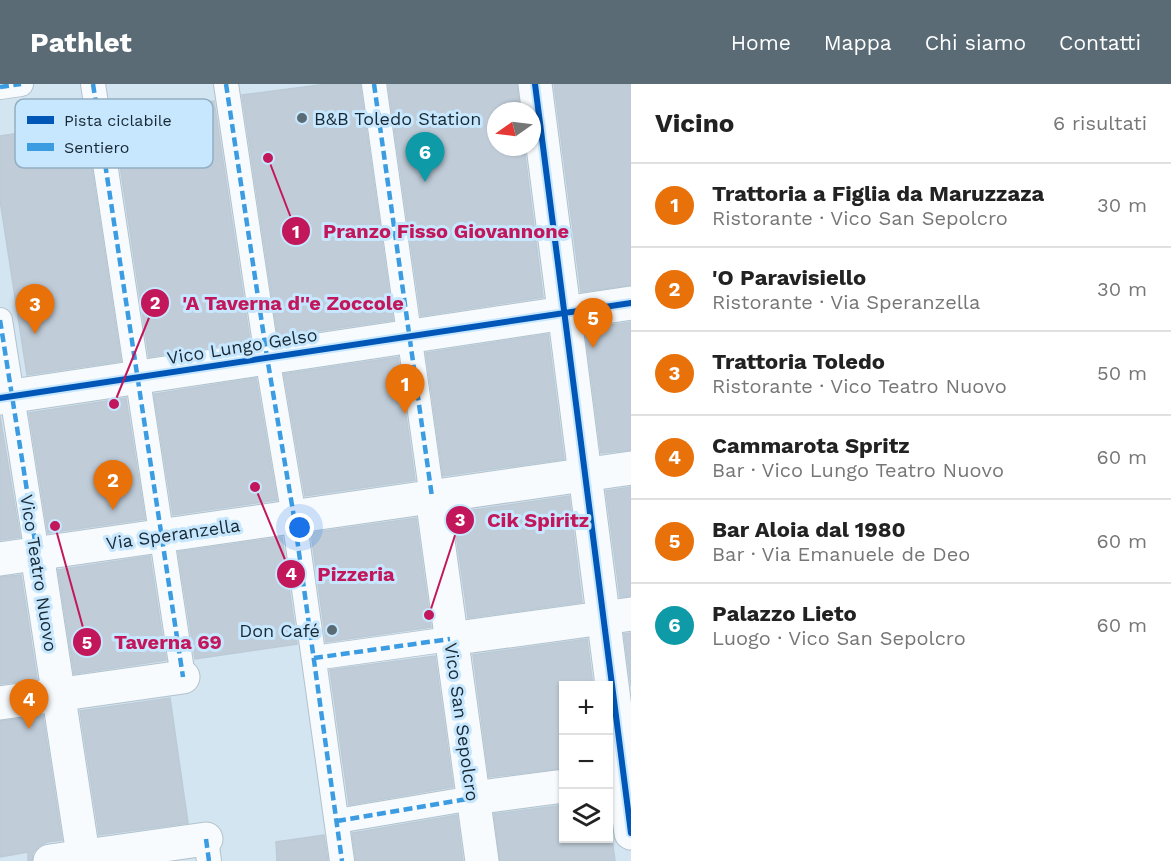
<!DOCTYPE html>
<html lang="it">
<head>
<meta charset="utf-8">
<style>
  :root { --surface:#fff; --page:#f6f6f6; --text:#222; --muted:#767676; --line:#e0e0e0; --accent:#5a6b76 }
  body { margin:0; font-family:"Work Sans",sans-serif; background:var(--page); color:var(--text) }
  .controls { position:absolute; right:18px; bottom:18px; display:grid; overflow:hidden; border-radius:0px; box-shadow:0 2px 4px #0004 }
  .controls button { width:54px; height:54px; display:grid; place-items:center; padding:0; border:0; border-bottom:2px solid var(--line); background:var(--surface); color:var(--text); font:30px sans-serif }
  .compass { position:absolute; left:487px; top:18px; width:54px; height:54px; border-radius:50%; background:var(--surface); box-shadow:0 2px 4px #0004; rotate:256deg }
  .you { position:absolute; left:300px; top:444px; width:21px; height:21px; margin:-15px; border:4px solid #fff; border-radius:50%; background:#1a73e8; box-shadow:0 0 0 9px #1a73e833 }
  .badge { display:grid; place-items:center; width:39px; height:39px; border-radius:50%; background:var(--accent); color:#fff; font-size:20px; font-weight:700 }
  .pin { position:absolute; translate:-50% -50px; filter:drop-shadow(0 2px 3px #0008) }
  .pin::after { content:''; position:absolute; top:32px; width:21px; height:18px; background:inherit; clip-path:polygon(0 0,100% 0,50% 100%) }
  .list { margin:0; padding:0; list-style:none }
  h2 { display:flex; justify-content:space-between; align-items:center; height:78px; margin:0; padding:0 24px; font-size:26px }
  h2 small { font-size:20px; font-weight:400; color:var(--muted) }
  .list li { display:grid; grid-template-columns:39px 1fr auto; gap:18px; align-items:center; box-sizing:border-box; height:84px; padding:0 24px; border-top:2px solid var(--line) }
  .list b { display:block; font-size:22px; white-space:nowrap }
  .list p { margin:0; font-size:20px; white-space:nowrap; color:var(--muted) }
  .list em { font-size:20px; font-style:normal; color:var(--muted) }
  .icon { flex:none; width:33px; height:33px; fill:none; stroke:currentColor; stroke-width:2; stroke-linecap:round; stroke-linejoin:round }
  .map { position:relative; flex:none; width:631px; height:777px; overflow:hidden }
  header { display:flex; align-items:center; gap:36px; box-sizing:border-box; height:84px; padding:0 30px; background:var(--accent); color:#fff }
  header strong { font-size:28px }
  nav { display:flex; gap:33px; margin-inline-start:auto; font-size:21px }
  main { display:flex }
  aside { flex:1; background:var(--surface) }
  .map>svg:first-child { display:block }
  .building { fill:#c0cdd9; stroke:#bccad6; stroke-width:1.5 }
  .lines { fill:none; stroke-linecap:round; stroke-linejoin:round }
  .pedestrian-casing { stroke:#b2c2cd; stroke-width:26 }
  .minor-casing { stroke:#b2c2cd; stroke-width:35 }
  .pedestrian { stroke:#f8fbfd; stroke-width:24 }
  .minor { stroke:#f8fbfd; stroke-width:33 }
  .quiet { stroke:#3b9ce2; stroke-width:4.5; stroke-dasharray:9 4.5; stroke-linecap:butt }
  .cycleway-casing { stroke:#c6e7fe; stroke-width:10 }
  .cycleway { stroke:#0057b8; stroke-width:6 }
  .poi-dot { fill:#5a6b76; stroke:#c6e7fe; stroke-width:2 }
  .labels { text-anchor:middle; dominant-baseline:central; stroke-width:6; stroke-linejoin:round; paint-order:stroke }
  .poi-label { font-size:18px; fill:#192934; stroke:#c6e7fe; text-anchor:start }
  .street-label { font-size:18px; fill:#192934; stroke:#c6e7fe }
  .key { fill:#c6e7fe; stroke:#92aec1; stroke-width:1.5 }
  .key-label { font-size:16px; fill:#192934 }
  .leader { fill:none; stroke:#c2185b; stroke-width:2 }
  .callout-dot { fill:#c2185b; stroke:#c6e7fe; stroke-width:2 }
  .mark-label { font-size:18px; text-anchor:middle; font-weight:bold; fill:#fff }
  .callout-label { font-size:20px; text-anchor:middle; font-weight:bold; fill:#c2185b; stroke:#c6e7fe; stroke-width:6; stroke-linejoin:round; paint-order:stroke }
</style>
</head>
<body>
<header>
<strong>Pathlet</strong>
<nav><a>Home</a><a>Mappa</a><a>Chi siamo</a><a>Contatti</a></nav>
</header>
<main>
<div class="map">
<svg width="631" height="777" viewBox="0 0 631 777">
  <rect width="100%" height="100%" fill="#d3e5f1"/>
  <!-- building -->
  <g class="building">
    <path d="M327,0H360L393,236L278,253L242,11Z"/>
    <path d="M388,0H517L520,27H496V63H524L543,213L421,232Z"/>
    <path d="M554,0H631V201L581,208Z"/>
    <path d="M214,17L250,257L149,273L113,35V33Z"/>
    <path d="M85,39L121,277L27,291L0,116V52Z"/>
    <path d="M631,238V366L601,369L585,245Z"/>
    <path d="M548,250L564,375L443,392L426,269Z"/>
    <path d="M398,273L415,396L305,412L284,290Z"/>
    <path d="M256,294L277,416L173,431L154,310Z"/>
    <path d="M126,314L145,435L48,449L29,329Z"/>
    <path d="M0,332L20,453L0,456Z"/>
    <path d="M631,403V512L620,513L606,407Z"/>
    <path d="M569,412L582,518L468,534L453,429Z"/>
    <path d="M416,434L431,543L326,558L311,449Z"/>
    <path d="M282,453L297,560L195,575L178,468Z"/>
    <path d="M150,472L166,576L74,590L58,486Z"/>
    <path d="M21,491L37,595L0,600V493Z"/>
    <path d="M631,549V602L624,550Z"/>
    <path d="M587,555L593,602H564V684L489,693L473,571Z"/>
    <path d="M435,572L453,703L349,721L330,586Z"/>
    <path d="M170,614L188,739L99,751L80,627Z"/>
    <path d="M43,632L62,756L47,758L39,762L33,769L32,777H28V768L0,773V637Z"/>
    <path d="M564,721V754H609V732L615,777H500L494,730Z"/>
    <path d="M457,731L463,777H356L352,749Z"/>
    <path d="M324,751L328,777H277L276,758Z"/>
  </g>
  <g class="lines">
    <!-- pedestrian casing -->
    <g class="pedestrian-casing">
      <g id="pedestrian">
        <path d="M93,0L183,593"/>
        <path d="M226,0L267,273L294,433L342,777"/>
        <path d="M374,0L432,413"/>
        <path d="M0,3L21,0"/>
        <path d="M0,236L37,470"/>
        <path d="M314,574L450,555"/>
        <path d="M337,737L473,714"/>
        <path d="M206,755L209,777"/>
      </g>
    </g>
    <!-- minor casing -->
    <g class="minor-casing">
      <g id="minor">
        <path d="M535,0L631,749"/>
        <path d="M0,314L631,219"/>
        <path d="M432,413L482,777"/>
        <path d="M37,470L84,777"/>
        <path d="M0,475L631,384"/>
        <path d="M450,555L631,530"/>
        <path d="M0,619L183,593"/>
        <path d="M473,714L564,702"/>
        <path d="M50,777L206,755"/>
      </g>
    </g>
    <!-- pedestrian -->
    <use href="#pedestrian" class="pedestrian"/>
    <!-- minor -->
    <use href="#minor" class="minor"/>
    <!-- quiet -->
    <g class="quiet">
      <path d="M93,0L183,593"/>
      <path d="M226,0L267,273L294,433L342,777"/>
      <path d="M374,0L432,413"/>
      <path d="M0,3L21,0"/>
      <path d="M0,236L37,470"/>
      <path d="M314,574L450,555"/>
      <path d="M337,737L473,714"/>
      <path d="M206,755L209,777"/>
    </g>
    <!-- cycleway casing -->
    <g class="cycleway-casing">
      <g id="cycleway">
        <path d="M535,0L631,749"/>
        <path d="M0,314L631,219"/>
      </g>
    </g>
    <!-- cycleway -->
    <use href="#cycleway" class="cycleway"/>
  </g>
  <!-- markers -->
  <g class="poi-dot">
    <circle cx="302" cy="34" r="6"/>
    <circle cx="332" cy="546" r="6"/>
  </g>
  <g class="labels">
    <!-- poi labels -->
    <g class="poi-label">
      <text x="314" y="34">B&amp;B Toledo Station</text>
      <text x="320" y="546" text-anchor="end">Don Café</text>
    </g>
    <!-- street labels -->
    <g class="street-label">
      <text transform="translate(242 262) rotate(-9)">Vico Lungo Gelso</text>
      <text transform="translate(173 450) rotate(-8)">Via Speranzella</text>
      <text transform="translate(39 489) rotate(81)">Vico Teatro Nuovo</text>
      <text transform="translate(462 638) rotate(82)">Vico San Sepolcro</text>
    </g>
  </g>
  <!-- legend -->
  <rect x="15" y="15" width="198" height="69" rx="9" class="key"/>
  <rect x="27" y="32" width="27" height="8" fill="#0057b8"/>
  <rect x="27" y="59" width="27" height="8" fill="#3b9ce2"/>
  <g class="key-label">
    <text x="64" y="42">Pista ciclabile</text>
    <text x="64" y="69">Sentiero</text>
  </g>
  <!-- callouts -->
  <path class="leader" d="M268 74L296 147M114 320L155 219M429 531L460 436M255 403L291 490M55 442L87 558"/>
  <g class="callout-dot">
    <circle cx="268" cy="74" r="6"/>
    <circle cx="114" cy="320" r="6"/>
    <circle cx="429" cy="531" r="6"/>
    <circle cx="255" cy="403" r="6"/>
    <circle cx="55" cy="442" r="6"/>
    <circle cx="296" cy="147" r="15"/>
    <circle cx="155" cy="219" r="15"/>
    <circle cx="460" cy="436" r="15"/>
    <circle cx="291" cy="490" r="15"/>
    <circle cx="87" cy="558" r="15"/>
  </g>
  <g class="mark-label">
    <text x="296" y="154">1</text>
    <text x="155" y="225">2</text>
    <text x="460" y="442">3</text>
    <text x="291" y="496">4</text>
    <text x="87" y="565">5</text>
  </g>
  <g class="callout-label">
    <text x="446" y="154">Pranzo Fisso Giovannone</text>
    <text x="293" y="226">'A Taverna d''e Zoccole</text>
    <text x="538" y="443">Cik Spiritz</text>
    <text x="356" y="497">Pizzeria</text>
    <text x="168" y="565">Taverna 69</text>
  </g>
</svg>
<div class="controls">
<button>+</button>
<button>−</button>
<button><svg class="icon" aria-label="layers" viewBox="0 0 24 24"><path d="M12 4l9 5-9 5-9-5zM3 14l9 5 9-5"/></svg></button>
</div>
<svg class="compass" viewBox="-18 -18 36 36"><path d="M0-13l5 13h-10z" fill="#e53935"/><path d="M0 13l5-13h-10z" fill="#767676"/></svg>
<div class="you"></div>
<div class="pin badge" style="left:405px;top:330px;background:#e8710a">1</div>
<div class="pin badge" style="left:113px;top:426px;background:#e8710a">2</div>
<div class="pin badge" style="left:35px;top:250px;background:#e8710a">3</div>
<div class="pin badge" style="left:29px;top:645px;background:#e8710a">4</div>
<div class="pin badge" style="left:593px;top:264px;background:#e8710a">5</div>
<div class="pin badge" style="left:425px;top:98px;background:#0f9aa8">6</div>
</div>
<aside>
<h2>Vicino<small>6 risultati</small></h2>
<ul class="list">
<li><span class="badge" style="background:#e8710a">1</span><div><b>Trattoria a Figlia da Maruzzaza</b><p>Ristorante · Vico San Sepolcro</p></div><em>30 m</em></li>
<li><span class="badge" style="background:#e8710a">2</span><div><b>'O Paravisiello</b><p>Ristorante · Via Speranzella</p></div><em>30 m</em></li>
<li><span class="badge" style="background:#e8710a">3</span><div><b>Trattoria Toledo</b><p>Ristorante · Vico Teatro Nuovo</p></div><em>50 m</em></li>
<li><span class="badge" style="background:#e8710a">4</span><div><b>Cammarota Spritz</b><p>Bar · Vico Lungo Teatro Nuovo</p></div><em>60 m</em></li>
<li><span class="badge" style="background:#e8710a">5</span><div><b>Bar Aloia dal 1980</b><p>Bar · Via Emanuele de Deo</p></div><em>60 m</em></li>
<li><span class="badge" style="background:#0f9aa8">6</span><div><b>Palazzo Lieto</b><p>Luogo · Vico San Sepolcro</p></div><em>60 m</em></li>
</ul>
</aside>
</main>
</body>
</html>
